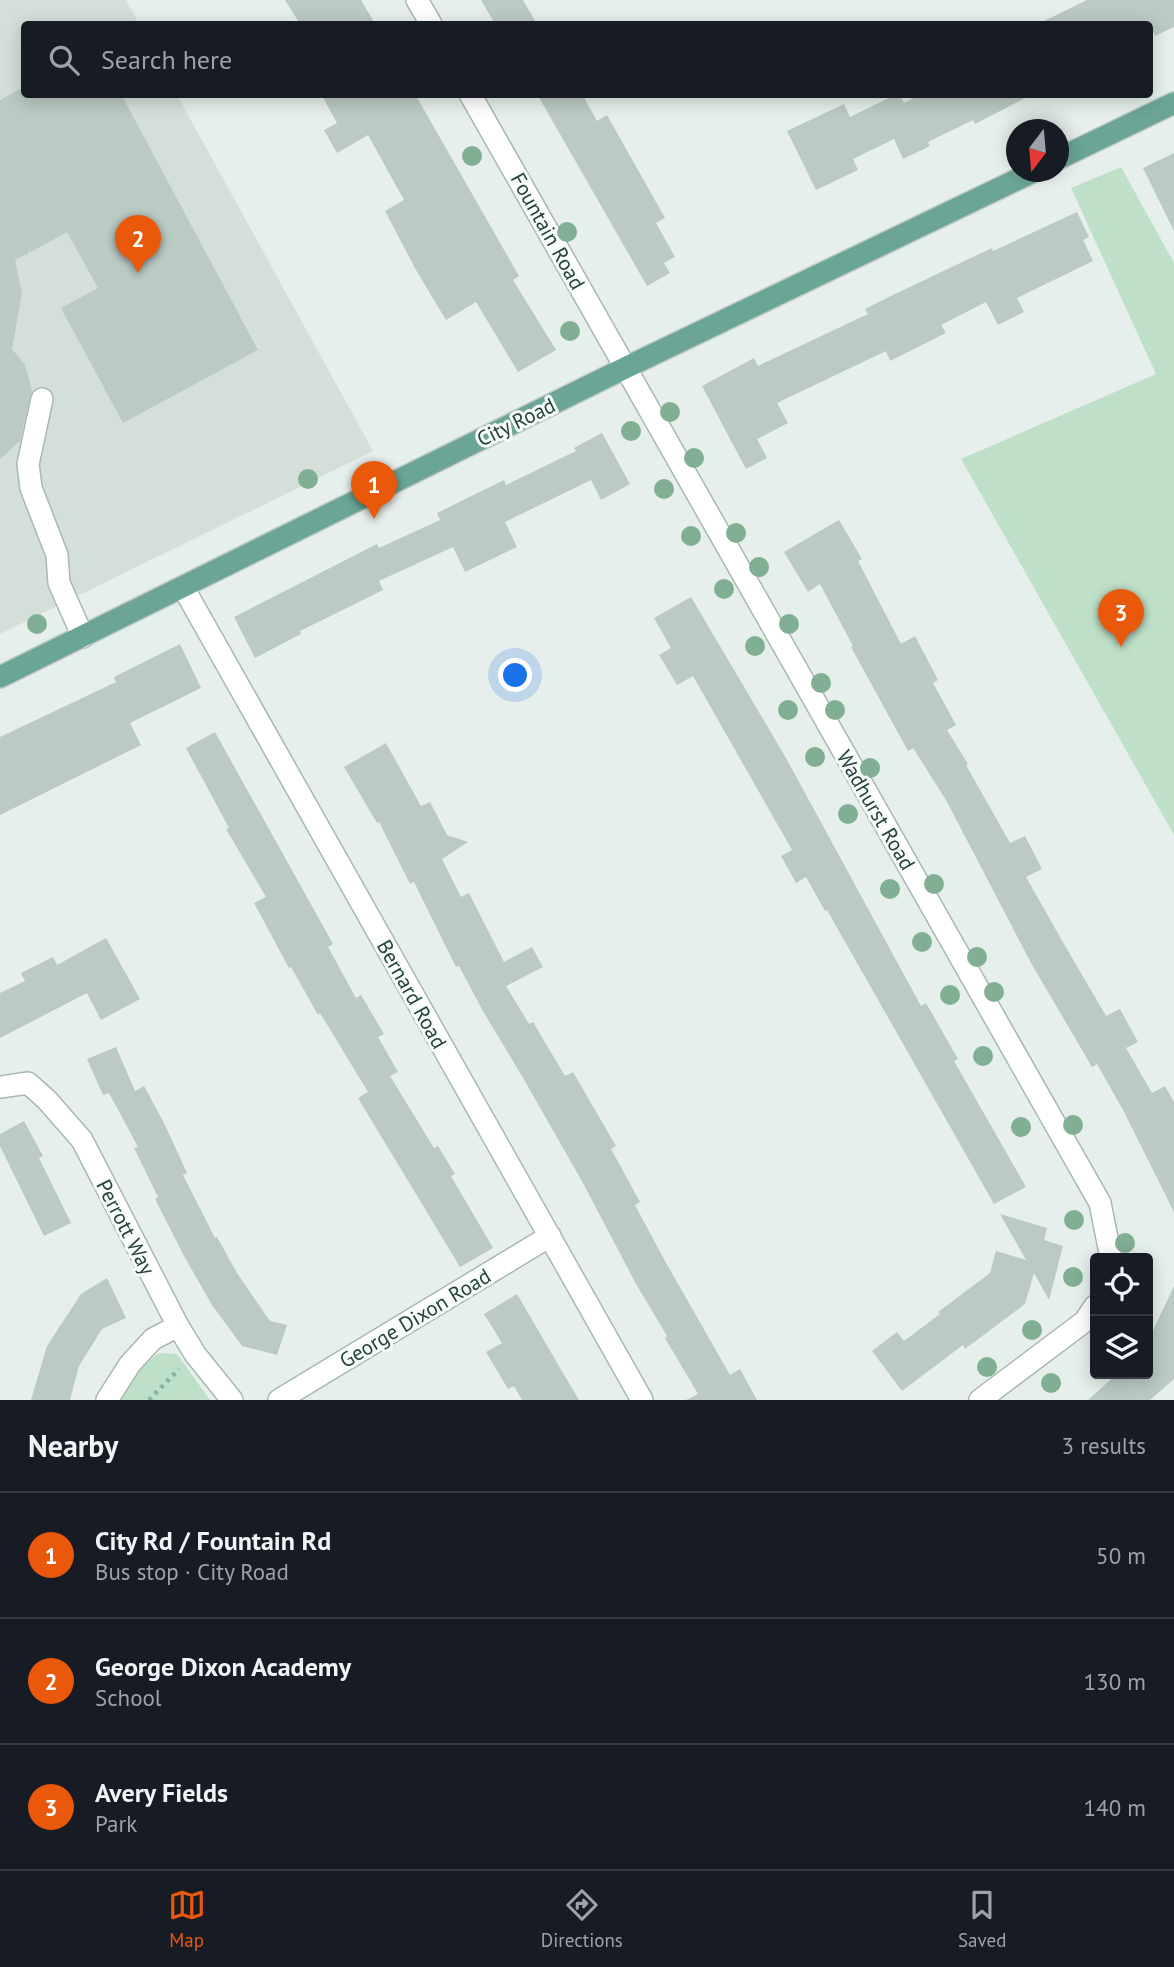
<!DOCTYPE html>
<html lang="en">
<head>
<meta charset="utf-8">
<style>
  :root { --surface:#171b24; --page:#20242c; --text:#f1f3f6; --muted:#9ea1a6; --line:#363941; --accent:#ea580c }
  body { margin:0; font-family:"PT Sans",sans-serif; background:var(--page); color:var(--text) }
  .controls { position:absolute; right:21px; bottom:21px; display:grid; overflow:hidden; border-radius:7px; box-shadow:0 4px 18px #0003 }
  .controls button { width:63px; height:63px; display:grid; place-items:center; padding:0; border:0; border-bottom:2px solid var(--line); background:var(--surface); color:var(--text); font:35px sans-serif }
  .compass { position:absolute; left:1006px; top:119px; width:63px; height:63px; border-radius:50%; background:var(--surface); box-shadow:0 4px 18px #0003; rotate:196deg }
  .you { position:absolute; left:516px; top:676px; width:24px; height:24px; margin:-18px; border:5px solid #fff; border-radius:50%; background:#1a73e8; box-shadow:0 0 0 10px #1a73e833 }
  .badge { display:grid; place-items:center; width:46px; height:46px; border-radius:50%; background:var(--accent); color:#fff; font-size:23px; font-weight:700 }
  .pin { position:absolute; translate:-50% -58px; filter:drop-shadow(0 2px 4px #0008) }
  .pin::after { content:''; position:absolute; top:37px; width:24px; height:21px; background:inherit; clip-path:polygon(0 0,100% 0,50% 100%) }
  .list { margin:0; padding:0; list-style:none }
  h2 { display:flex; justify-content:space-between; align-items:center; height:91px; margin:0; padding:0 28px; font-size:30px }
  h2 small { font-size:23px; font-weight:400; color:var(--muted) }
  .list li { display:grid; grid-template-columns:46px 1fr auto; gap:21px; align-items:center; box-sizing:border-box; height:126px; padding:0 28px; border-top:2px solid var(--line) }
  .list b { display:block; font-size:26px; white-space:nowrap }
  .list p { margin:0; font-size:23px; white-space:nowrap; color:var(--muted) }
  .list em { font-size:23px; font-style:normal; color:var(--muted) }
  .icon { flex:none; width:38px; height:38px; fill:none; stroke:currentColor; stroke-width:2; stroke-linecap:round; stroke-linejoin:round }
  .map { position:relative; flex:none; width:1174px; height:1400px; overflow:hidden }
  .search { position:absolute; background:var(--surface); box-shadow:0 4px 18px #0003; left:21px; right:21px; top:21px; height:77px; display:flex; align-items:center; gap:18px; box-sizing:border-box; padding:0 24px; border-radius:7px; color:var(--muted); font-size:26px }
  .sheet { height:469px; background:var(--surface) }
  nav { display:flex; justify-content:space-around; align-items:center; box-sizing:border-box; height:98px; border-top:2px solid var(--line); background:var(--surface); font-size:19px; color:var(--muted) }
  nav a { display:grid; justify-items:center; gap:4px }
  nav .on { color:var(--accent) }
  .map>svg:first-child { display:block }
  .built { fill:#d4dfda }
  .green { fill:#bfe0c8 }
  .building { fill:#bbcac4 }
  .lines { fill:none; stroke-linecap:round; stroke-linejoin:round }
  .minor-casing { stroke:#a8b8b2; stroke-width:24 }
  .major-casing { stroke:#c2cac8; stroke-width:24 }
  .path { stroke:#86b3a5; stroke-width:4.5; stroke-dasharray:3.5 5; stroke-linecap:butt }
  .minor { stroke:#fff; stroke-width:21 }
  .major { stroke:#6aa596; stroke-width:21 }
  .tree { fill:#80af93 }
  .labels { text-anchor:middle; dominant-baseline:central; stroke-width:6; stroke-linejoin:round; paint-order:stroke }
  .street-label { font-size:21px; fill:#24423a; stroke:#f7fbf9 }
</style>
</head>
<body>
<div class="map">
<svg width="1174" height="1400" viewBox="0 0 1174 1400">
  <rect width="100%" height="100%" fill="#e6efeb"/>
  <!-- built -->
  <path class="built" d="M0,0H126L139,24H24V94L177,95L373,451L0,634Z"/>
  <!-- green -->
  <g class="green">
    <path d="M1121,167L1174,263V835L961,459L1156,374L1071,188Z"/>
    <path d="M159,1353L177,1354L210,1400H117L134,1373Z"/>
  </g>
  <!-- building -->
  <g class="building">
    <path d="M285,0H361L375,24H300Z"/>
    <path d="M481,0H523L537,24H495Z"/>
    <path d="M1087,0H1174V27L1155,36L1150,24H1038Z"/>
    <path d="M24,87V94H121L258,350L123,423L61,308L98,288L67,232L31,252L29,249V253L15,260L22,293L12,349L25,365L32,390L20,441L0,459V100Z"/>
    <path d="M321,94H415L519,276L513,280L556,350L518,372L476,302L446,320L416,270L385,211L404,200L368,135L337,153L324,130L337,123Z"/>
    <path d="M537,94H582L597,121L607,115L665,218L656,223L675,257L664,263L670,273L647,286Z"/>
    <path d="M897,94H900L904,103L921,94H1033L975,124L973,120L928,142L930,146L903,159L894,139L853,159L858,170L816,190L787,131L844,104L850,117Z"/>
    <path d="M1174,153V231L1143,168Z"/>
    <path d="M1077,212L1089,237L1083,240L1093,261L1017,298L1024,312L998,325L986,302L941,325L946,333L890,361L886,351L777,403L788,423L757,439L767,458L746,469L702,386L754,358L758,366L868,314L865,309L895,294L992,248L993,251Z"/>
    <path d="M602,433L630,484L601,500L591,480L505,522L517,547L465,572L453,547L379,581L383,590L300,631L301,634L255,658L234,617L377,544L379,548L440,520L437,513L504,480L506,485L576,451L574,448Z"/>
    <path d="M839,520L862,559L858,561L901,644L915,636L938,680L933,683L956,725L947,730L968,764L966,765L1010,843L1025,836L1042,869L1026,877L1064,944L1106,1016L1120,1009L1138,1042L1126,1048L1152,1093L1165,1086L1174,1102V1212L1123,1110L1097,1064L1092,1067L1031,963L946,800L913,748L908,751L851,647L853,646L820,584L808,592L784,552Z"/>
    <path d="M691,597L786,758L921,1006L926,1003L958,1059L954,1061L1026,1187L994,1204L827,910L825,911L806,877L796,883L781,856L792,850L693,676L677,685L659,655L671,648L654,618Z"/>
    <path d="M180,644L201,688L130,723L141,745L0,815V737L116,682L114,677Z"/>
    <path d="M215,732L333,944L328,947L356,998L361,995L384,1034L378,1037L398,1072L390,1076L434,1148L438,1146L455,1174L451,1176L493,1248L460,1267L358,1098L368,1092L320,1013L318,1015L291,967L289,968L254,903L266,897L226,829L229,828L186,748Z"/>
    <path d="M386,743L421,806L430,802L447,835L468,842L442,859L461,897L469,893L504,962L532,947L543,967L506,986L529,1024L533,1022L565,1076L573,1072L616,1146L611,1149L640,1202L635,1205L665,1261L730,1375L740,1369L757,1400H686L698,1394L665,1338L667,1336L636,1284L583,1183L522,1076L484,1013L459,966L456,967L414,882L410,884L379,822L377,823L344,767Z"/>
    <path d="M106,938L140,999L101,1020L87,993L0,1038V993L25,981L21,973L53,957L57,965Z"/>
    <path d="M116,1047L135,1091L144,1086L165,1125L187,1173L183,1175L215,1238L217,1237L237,1273L270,1321L287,1325L277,1355L242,1346L212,1305L184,1256L155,1199L158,1197L134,1148L138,1147L109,1093L103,1095L87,1059Z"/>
    <path d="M24,1121L43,1156L39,1158L71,1223L44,1236L0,1146V1134Z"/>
    <path d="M1000,1214L1047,1228L1044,1240L1063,1246L1049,1300L1034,1273L1025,1304L965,1349L963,1345L902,1391L872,1351L897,1332L904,1341L940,1314L938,1312L990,1273L996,1251L1026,1260Z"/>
    <path d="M107,1278L126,1318L102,1329L79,1366L70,1400H31L47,1346L81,1294Z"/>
    <path d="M1174,1286V1379L1150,1400H1088L1117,1374H1148V1341Z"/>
    <path d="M517,1294L556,1361L579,1400H522L514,1386L508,1389L486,1352L502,1343L484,1314Z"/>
  </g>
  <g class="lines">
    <!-- minor casing -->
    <g class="minor-casing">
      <g id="minor">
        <path d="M417,0L431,24"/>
        <path d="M470,94L1100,1203L1111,1258"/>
        <path d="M42,399L28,464L31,488L57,555L59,583L83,637"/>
        <path d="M183,587L642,1400"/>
        <path d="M0,1087L28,1083L47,1100L82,1140L178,1326L195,1354L232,1400"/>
        <path d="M107,1400L130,1364L153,1339L178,1326"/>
        <path d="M279,1400L550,1236"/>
        <path d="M980,1400L1085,1321L1095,1306"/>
      </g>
    </g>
    <!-- major casing -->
    <g class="major-casing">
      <g id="major">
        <path d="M1058,159L1174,103"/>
        <path d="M0,677L627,367L1033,172"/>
      </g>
    </g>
    <!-- path -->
    <path class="path" d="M149,1400L179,1369"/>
    <!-- minor -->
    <use href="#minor" class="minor"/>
    <!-- major -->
    <use href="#major" class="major"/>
  </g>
  <!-- trees -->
  <g class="tree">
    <circle cx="472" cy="156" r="10"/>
    <circle cx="567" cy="232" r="10"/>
    <circle cx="570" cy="331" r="10"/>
    <circle cx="670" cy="412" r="10"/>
    <circle cx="631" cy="431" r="10"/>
    <circle cx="694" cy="458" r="10"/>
    <circle cx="308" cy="479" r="10"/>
    <circle cx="664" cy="489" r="10"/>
    <circle cx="736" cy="533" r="10"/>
    <circle cx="691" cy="536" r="10"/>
    <circle cx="759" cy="567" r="10"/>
    <circle cx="724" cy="589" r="10"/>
    <circle cx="37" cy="624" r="10"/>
    <circle cx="789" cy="624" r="10"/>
    <circle cx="755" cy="646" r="10"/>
    <circle cx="821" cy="683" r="10"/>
    <circle cx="788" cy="710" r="10"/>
    <circle cx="835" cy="710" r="10"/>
    <circle cx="815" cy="757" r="10"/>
    <circle cx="870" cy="768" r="10"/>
    <circle cx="848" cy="814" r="10"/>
    <circle cx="934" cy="884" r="10"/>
    <circle cx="890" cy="889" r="10"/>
    <circle cx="922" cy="942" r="10"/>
    <circle cx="977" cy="957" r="10"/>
    <circle cx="994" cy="992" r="10"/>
    <circle cx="950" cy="995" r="10"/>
    <circle cx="983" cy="1056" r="10"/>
    <circle cx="1073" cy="1125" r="10"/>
    <circle cx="1021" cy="1127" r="10"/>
    <circle cx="1074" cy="1220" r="10"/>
    <circle cx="1125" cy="1243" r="10"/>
    <circle cx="1073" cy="1277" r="10"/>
    <circle cx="1032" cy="1330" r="10"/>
    <circle cx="987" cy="1367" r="10"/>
    <circle cx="1051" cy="1383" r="10"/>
  </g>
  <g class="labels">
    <!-- street labels -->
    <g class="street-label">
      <text transform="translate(548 231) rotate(61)">Fountain Road</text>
      <text transform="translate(516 422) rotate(-26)">City Road</text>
      <text transform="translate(876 810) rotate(60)">Wadhurst Road</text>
      <text transform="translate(412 994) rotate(61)">Bernard Road</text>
      <text transform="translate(126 1227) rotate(63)">Perrott Way</text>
      <text transform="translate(415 1318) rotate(-31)">George Dixon Road</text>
    </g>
  </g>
</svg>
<div class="controls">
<button><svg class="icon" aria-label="locate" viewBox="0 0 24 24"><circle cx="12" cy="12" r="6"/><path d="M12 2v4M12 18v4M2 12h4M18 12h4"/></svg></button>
<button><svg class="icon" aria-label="layers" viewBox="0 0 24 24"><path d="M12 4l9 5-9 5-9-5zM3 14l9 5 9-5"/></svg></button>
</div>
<svg class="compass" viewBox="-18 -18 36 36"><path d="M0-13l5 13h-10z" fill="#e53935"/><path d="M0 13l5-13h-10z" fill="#9ea1a6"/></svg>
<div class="you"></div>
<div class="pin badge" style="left:374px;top:519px">1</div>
<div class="pin badge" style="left:138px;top:273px">2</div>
<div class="pin badge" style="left:1121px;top:647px">3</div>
<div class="search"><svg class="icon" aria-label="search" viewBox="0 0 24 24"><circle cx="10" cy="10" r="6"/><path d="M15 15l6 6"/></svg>Search here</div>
</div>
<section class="sheet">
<h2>Nearby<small>3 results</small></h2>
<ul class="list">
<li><span class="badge">1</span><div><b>City Rd / Fountain Rd</b><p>Bus stop · City Road</p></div><em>50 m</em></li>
<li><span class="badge">2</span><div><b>George Dixon Academy</b><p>School</p></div><em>130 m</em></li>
<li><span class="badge">3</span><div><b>Avery Fields</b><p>Park</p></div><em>140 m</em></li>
</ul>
</section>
<nav>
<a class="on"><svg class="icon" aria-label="map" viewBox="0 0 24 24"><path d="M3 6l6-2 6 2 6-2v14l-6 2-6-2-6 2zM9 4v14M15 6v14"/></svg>Map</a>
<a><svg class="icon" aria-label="directions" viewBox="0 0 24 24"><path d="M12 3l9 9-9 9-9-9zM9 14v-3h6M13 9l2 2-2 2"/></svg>Directions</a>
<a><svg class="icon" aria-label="saved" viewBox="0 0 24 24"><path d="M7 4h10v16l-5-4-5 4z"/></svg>Saved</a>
</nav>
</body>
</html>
